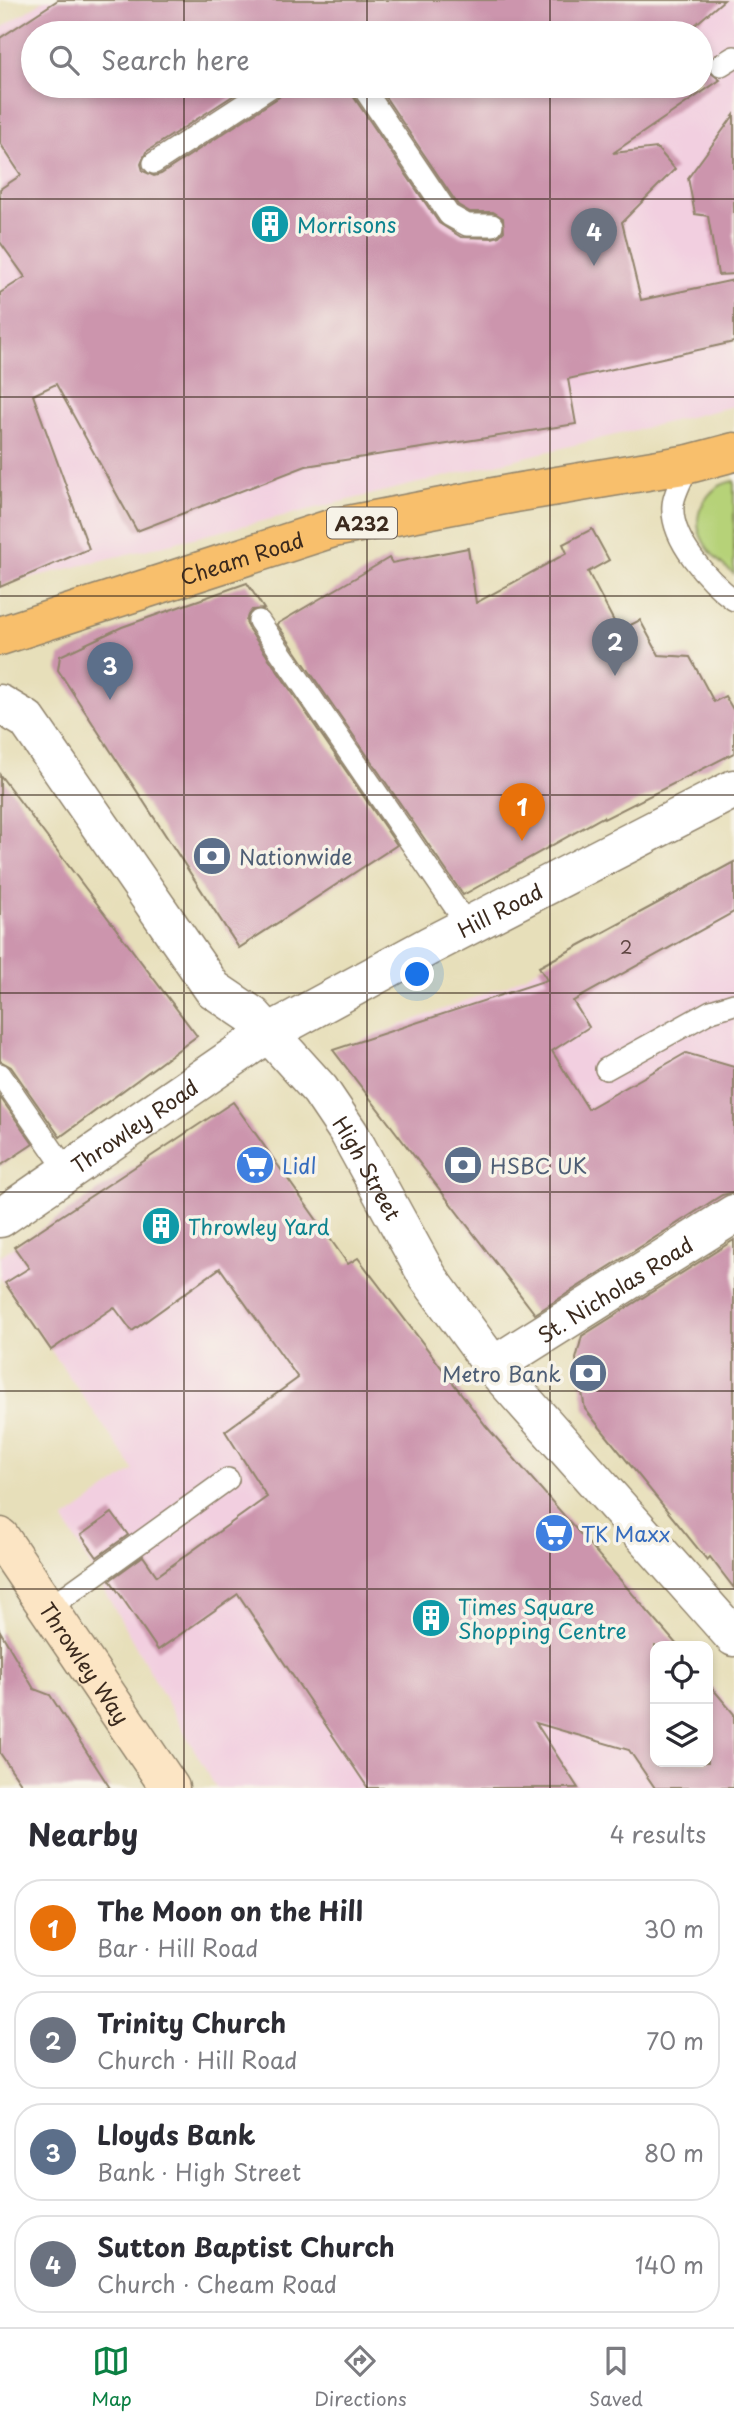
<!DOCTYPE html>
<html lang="en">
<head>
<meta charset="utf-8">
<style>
  :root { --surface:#fff; --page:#f2f2f3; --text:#2b2b33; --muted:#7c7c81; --line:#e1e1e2; --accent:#0b8043 }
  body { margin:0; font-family:"Playpen Sans",sans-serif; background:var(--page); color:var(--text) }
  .controls { position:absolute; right:21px; bottom:21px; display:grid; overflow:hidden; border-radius:14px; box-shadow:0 4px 10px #0003 }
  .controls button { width:63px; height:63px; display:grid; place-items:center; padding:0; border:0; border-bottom:2px solid var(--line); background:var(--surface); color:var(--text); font:35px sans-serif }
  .you { position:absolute; left:418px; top:975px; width:24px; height:24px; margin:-18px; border:5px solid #fff; border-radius:50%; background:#1a73e8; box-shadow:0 0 0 10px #1a73e833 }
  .badge { display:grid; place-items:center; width:46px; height:46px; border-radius:50%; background:var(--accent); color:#fff; font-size:23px; font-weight:700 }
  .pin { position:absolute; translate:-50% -58px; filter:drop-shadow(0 2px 4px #0008) }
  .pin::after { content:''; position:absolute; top:37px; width:24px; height:21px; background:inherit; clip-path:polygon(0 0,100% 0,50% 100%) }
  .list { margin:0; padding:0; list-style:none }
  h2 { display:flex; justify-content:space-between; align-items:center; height:91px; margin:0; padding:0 28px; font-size:30px }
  h2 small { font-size:23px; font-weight:400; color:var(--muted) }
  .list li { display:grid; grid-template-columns:46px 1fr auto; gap:21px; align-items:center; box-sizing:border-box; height:98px; margin:0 14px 14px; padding:0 14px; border:2px solid var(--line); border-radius:28px }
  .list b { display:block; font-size:26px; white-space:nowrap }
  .list p { margin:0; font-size:23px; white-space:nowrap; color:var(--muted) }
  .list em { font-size:23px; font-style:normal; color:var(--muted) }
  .icon { flex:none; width:38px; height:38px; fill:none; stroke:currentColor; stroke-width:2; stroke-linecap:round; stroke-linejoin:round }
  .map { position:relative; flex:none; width:734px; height:1788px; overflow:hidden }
  .search { position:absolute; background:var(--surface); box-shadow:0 4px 10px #0003; left:21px; right:21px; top:21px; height:77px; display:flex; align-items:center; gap:18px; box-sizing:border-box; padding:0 24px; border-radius:38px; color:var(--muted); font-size:26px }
  .sheet { height:539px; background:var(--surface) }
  nav { display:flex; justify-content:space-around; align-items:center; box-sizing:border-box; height:98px; border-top:2px solid var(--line); background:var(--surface); font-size:19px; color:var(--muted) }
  nav a { display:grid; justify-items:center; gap:4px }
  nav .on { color:var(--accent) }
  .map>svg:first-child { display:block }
  .built { fill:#f2cfe0; fill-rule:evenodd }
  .green { fill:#b6d278; stroke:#787e4b; stroke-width:2 }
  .building { fill:#cc95ad }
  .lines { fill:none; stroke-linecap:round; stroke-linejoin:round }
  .lane-casing { stroke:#91846c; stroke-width:24 }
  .street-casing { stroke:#91846c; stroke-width:41 }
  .secondary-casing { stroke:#91846c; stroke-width:41 }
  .highway-casing { stroke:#91846c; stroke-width:41 }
  .lane { stroke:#fff; stroke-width:21 }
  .street { stroke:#fff; stroke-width:38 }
  .secondary { stroke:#fce5c4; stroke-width:38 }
  .highway { stroke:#f8bf6c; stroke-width:38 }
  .grid { fill:none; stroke:#3b2a1e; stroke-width:2; stroke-opacity:0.55 }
  .labels { text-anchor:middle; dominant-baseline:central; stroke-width:7; stroke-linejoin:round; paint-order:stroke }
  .number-label { font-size:18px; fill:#5f4542 }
  .shield { fill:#f7f3e8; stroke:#73665b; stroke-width:2 }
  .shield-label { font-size:19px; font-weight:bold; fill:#3b2a1e }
  .culture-label { font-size:21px; fill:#0d838f; stroke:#f7f3e8; text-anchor:start }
  .street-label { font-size:21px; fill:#3b2a1e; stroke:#f7f3e8 }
  .service-label { font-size:21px; fill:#4e5e75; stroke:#f7f3e8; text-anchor:start }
  .shop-label { font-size:21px; fill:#366cbe; stroke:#f7f3e8; text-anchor:start }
</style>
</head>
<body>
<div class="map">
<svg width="734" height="1788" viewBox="0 0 734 1788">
  <rect width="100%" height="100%" fill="#f7f3e8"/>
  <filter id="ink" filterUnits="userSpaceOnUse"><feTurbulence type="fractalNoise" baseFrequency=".0143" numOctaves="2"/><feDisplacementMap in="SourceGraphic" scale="14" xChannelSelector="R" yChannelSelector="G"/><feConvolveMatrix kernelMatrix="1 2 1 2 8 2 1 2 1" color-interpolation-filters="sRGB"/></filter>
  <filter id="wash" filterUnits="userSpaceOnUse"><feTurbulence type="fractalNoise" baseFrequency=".00686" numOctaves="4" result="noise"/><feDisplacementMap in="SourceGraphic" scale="28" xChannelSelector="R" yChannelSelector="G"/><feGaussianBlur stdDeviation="1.57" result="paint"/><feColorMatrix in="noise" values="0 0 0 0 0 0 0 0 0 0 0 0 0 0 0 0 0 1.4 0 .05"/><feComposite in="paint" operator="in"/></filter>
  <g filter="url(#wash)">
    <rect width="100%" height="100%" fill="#e7dfba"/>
    <!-- built -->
    <g class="built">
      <path d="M44,0H674L691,27L725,0H734V406L13,582L1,580L0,29ZM33,33H701V86H33Z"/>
      <path d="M734,861V1189L535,1314L340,1058V1048L508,985Z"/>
      <path d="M233,1102L348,1264L358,1258L483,1422L678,1646H655V1762H708V1683L734,1712V1788H216L64,1520L134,1470L0,1277V1256Z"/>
    </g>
    <!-- green -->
    <path class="green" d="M734,481V574C712,558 686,530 704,502C711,490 720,483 734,481Z"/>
    <g id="blocks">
      <!-- building -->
      <g class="building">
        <path d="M58,0H724L688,31L690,33H33V86H248L146,152L141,164L143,171L154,176L161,174L279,97L285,86H349L351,93L439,223L461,237L492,238L499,236L504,231L503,218L493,212H470L458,205L378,86H701V50L709,62L710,72L720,80L613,153L657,148L675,169L622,222L641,300L734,280V342L568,379L576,424L306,466L137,531L56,384L33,395L89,549L0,587V293L25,277L0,242V189L21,175L0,143V38Z"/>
        <path d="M734,115V274L718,275L708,216L695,214L688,178Z"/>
        <path d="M592,529L609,560L588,572L619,631L640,620L659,655L690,657L714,702L725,696L734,711V753L604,819L603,817L463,895L277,624L389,558L392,563L468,548L476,603L567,553L563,544Z"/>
        <path d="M247,583L264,609L252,610L248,615L246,621L248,628L397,845L239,948L58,670L60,656L122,627Z"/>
        <path d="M0,775L197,1036L60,1137L11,1067L0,1061Z"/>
        <path d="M734,862V912L573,1001L589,1027L552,1051L588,1109L686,1053L734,1067V1192L722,1195L535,1314L333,1050L547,980L539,967Z"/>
        <path d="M0,1097L33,1144L0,1166Z"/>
        <path d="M233,1102L348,1264L358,1258L486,1426L678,1646H655V1762H708V1683L734,1714V1788H655L629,1750L536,1723L578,1788H368L238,1594L158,1650L110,1580L143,1556L157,1576L267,1497L225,1431L298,1378L220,1268L132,1331L114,1307L51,1350L5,1283L29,1268L14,1247Z"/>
        <path d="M734,1240V1588L710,1557L707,1560L585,1409L576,1359L582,1336Z"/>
        <path d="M112,1513L128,1535L97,1557L81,1535Z"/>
        <path d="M0,1631L34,1689L50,1695L110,1788H24L0,1753Z"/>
      </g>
    </g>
  </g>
  <g filter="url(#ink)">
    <use href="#blocks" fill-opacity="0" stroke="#91846c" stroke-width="2"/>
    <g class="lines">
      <!-- lane casing -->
      <g class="lane-casing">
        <g id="lane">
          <path d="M721,65L734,57"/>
          <path d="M362,86L449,215L467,225H492"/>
          <path d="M154,163L272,86"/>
          <path d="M689,464C684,476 674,492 673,505C670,540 709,581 734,600"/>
          <path d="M259,621L468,926"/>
          <path d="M606,1069L711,1011L734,1004"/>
          <path d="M0,1074L67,1171"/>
          <path d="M49,1608L228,1479"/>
        </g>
      </g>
      <!-- street casing -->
      <g class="street-casing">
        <g id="street">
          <path id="s1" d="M0,704L27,720L213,989L253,1016L320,1090L349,1133L428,1277L493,1366L734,1637"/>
          <path id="s2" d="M0,1218L267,1034L429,946L734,789"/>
          <path id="s3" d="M493,1366L734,1214"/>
        </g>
      </g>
      <!-- secondary casing -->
      <g class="secondary-casing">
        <g id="secondary">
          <path id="s4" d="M0,1537L170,1788"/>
        </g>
      </g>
      <!-- highway casing -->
      <g class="highway-casing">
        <g id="highway">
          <path id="s5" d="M0,636L333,528L515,493L689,464L734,452"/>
        </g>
      </g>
      <!-- lane -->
      <use href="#lane" class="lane"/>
      <!-- street -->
      <use href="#street" class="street"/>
      <!-- secondary -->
      <use href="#secondary" class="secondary"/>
      <!-- highway -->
      <use href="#highway" class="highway"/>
    </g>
  </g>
  <!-- grid -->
  <path class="grid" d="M184,0V33M367,0V33M550,0V33M184,86V1788M367,86V1788M550,86V1788M0,199H734M0,397H734M0,596H734M0,795H734M0,993H734M0,1192H734M0,1391H734M0,1589H734"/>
  <!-- icons -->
  <defs>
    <g id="building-disc" transform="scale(2.0125)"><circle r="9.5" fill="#0f9aa8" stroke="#f7f3e8"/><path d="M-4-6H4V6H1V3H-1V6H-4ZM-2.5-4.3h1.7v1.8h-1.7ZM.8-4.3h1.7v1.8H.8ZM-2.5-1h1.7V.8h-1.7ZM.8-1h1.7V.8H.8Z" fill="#fff"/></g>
    <g id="bank-disc" transform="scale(2.0125)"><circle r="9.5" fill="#5c6f8a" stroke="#f7f3e8"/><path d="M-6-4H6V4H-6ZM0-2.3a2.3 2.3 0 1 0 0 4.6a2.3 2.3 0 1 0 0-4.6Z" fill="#fff"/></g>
    <g id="supermarket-disc" transform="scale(2.0125)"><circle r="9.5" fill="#3f7fe0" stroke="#f7f3e8"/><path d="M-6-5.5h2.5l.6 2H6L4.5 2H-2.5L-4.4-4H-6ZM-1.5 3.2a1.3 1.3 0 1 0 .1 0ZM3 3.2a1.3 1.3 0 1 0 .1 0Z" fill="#fff"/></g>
  </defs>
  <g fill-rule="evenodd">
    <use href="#building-disc" x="270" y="224"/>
    <use href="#bank-disc" x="212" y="856"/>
    <use href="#supermarket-disc" x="255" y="1165"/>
    <use href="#bank-disc" x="463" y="1165"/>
    <use href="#building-disc" x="161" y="1226"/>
    <use href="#bank-disc" x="588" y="1373"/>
    <use href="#supermarket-disc" x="554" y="1533"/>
    <use href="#building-disc" x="431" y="1618"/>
  </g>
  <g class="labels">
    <!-- number labels -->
    <g class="number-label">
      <text x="626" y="946">2</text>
    </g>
    <!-- shield labels -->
    <rect class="shield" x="327" y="507.5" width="70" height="31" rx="5"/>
    <g class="shield-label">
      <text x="362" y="523">A232</text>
    </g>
    <!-- culture labels -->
    <g class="culture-label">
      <text x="297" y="224">Morrisons</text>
      <text x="188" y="1226">Throwley Yard</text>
      <text x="458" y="1606">Times Square<tspan x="458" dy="24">Shopping Centre</tspan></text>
    </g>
    <!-- street labels -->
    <g class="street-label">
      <text stroke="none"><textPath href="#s5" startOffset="254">Cheam Road</textPath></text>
      <text stroke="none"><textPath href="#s2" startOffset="588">Hill Road</textPath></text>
      <text stroke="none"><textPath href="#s2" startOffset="163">Throwley Road</textPath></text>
      <text stroke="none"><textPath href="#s1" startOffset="598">High Street</textPath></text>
      <text stroke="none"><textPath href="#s3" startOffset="144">St. Nicholas Road</textPath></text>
      <text stroke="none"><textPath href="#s4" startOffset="152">Throwley Way</textPath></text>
    </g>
    <!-- service labels -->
    <g class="service-label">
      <text x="239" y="856">Nationwide</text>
      <text x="490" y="1165">HSBC UK</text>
      <text x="561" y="1373" text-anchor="end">Metro Bank</text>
    </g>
    <!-- shop labels -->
    <g class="shop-label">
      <text x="282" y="1165">Lidl</text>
      <text x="581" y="1533">TK Maxx</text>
    </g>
  </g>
</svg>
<div class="controls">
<button><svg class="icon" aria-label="locate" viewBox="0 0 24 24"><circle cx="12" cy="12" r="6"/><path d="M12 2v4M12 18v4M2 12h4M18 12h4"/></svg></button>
<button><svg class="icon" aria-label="layers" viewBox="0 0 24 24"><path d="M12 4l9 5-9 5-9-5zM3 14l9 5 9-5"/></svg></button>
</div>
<div class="you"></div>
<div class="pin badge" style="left:522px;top:841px;background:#e8710a">1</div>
<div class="pin badge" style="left:615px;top:676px;background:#6b7280">2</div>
<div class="pin badge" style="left:110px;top:700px;background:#5c6f8a">3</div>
<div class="pin badge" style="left:594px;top:266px;background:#6b7280">4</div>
<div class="search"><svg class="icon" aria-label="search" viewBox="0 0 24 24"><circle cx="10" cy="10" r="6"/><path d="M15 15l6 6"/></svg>Search here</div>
</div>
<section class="sheet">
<h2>Nearby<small>4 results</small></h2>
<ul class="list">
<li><span class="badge" style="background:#e8710a">1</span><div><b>The Moon on the Hill</b><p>Bar · Hill Road</p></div><em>30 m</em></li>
<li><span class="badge" style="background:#6b7280">2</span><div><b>Trinity Church</b><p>Church · Hill Road</p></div><em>70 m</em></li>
<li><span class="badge" style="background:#5c6f8a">3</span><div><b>Lloyds Bank</b><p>Bank · High Street</p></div><em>80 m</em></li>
<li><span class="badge" style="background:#6b7280">4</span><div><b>Sutton Baptist Church</b><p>Church · Cheam Road</p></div><em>140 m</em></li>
</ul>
</section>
<nav>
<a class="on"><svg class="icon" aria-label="map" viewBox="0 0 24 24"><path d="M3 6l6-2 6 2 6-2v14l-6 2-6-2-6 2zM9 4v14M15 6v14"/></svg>Map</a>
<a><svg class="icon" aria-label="directions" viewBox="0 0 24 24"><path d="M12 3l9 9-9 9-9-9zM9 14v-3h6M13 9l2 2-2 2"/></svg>Directions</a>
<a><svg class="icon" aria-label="saved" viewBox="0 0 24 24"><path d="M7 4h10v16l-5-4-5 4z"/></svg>Saved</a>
</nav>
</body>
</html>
